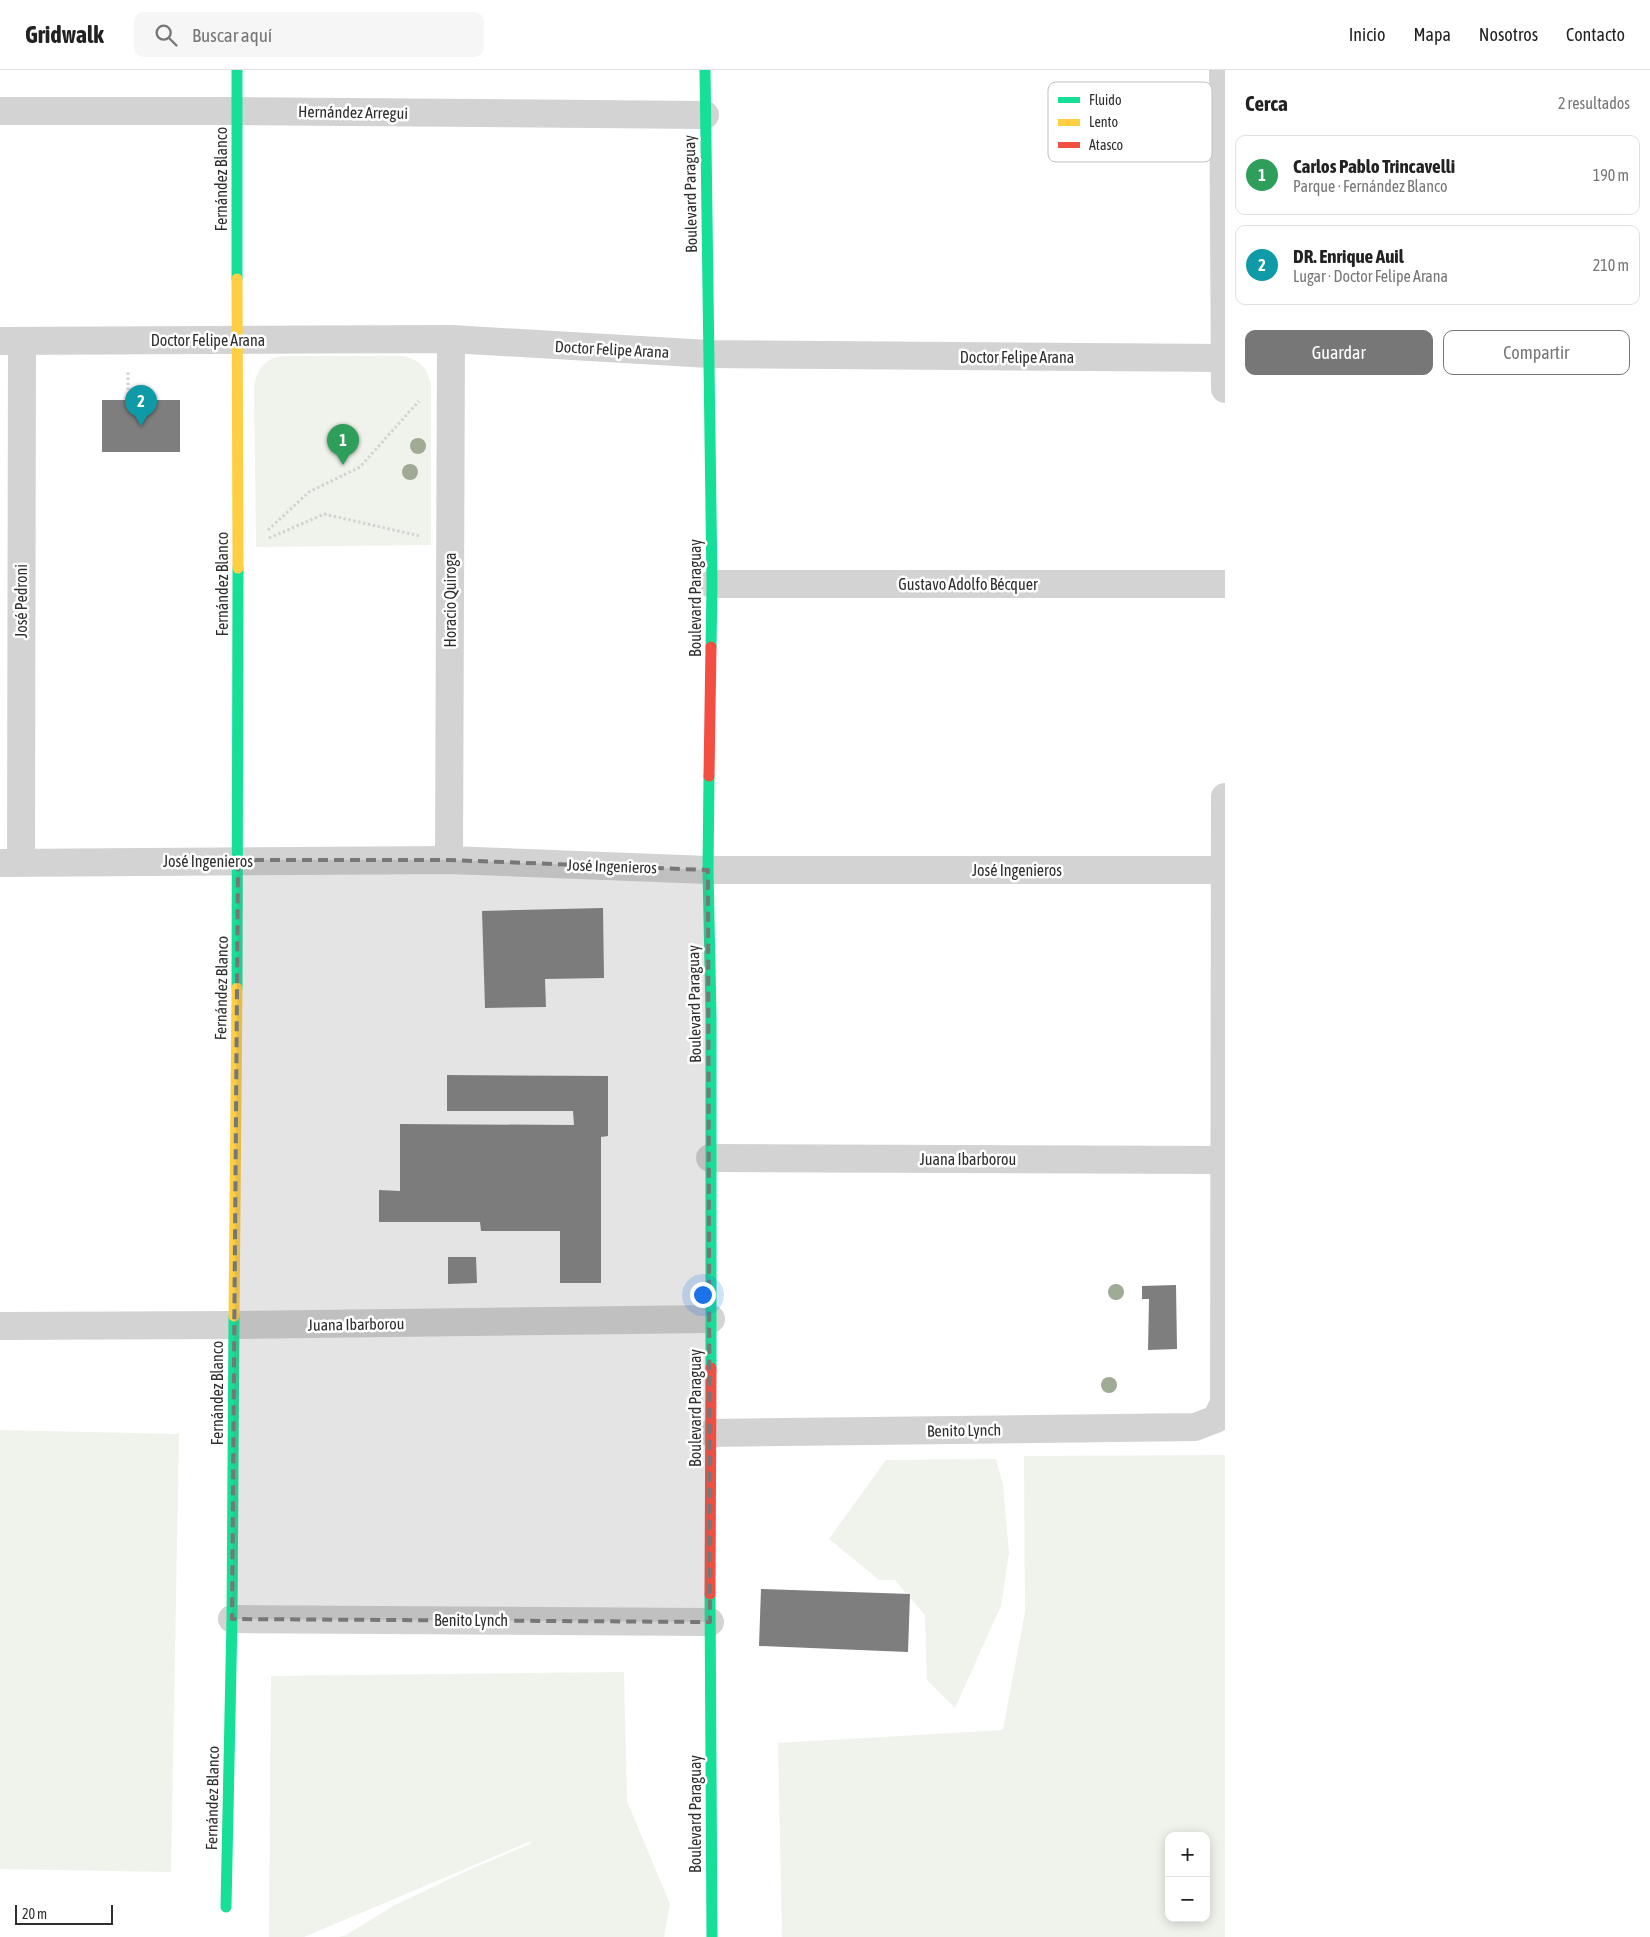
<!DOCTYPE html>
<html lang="es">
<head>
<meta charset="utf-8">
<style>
  :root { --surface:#fff; --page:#f6f6f6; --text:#222; --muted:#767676; --line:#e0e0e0; --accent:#777 }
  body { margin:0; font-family:"Asap Condensed",sans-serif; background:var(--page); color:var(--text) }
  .controls { position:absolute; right:15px; bottom:15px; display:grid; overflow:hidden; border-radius:10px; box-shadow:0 2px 12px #0003 }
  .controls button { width:45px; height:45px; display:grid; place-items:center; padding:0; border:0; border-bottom:1px solid var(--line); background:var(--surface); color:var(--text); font:25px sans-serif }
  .scale { position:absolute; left:15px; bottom:12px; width:98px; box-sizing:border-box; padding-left:5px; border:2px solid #2e2e2e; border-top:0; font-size:14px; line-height:18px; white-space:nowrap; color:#2e2e2e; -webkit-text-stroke:4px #fff; paint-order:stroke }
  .you { position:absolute; left:702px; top:1224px; width:18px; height:18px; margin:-12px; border:4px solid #fff; border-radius:50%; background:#1a73e8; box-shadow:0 0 0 8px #1a73e833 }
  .badge { display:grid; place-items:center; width:32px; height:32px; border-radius:50%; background:var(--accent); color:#fff; font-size:16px; font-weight:700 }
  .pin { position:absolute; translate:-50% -41px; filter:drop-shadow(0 1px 2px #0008) }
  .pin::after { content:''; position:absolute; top:26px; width:18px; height:15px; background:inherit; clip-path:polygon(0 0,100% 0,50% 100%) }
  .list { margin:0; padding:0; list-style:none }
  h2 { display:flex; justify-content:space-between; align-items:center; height:65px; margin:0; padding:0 20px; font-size:21px }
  h2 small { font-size:16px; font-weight:400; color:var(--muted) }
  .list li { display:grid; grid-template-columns:32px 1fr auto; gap:15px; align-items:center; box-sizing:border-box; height:80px; margin:0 10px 10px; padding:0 10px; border:1px solid var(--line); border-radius:10px }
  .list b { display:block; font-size:19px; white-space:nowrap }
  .list p { margin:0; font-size:16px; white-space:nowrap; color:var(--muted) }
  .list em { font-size:16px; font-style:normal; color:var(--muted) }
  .actions { display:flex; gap:10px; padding:15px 20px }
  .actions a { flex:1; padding:11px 0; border:1px solid var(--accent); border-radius:10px; text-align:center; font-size:18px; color:var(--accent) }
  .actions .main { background:var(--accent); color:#fff }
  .icon { flex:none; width:28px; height:28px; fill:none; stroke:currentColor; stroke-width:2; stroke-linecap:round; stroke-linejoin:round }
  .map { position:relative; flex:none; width:1225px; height:1867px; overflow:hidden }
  header { display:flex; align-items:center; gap:30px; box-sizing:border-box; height:70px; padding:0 25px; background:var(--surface); border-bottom:1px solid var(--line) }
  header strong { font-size:24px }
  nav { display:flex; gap:28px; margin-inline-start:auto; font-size:18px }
  .search { width:350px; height:45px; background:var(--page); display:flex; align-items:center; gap:12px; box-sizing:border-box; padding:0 18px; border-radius:10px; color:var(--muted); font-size:19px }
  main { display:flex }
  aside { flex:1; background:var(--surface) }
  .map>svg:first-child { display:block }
  .green { fill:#f0f3ec; fill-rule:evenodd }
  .building { fill:#7e7e7e }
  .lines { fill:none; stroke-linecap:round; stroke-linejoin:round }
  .path { stroke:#d3d3d3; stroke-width:3; stroke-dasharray:2.5 2.5; stroke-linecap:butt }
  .street { stroke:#d3d3d3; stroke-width:28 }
  .fast { stroke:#16e098; stroke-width:11 }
  .slow { stroke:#ffcf43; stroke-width:11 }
  .jam { stroke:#f24e42; stroke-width:11 }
  .tree { fill:#a0ab95 }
  .marked { fill:#777; fill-opacity:0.2; stroke:#777; stroke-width:4; stroke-dasharray:10 6; stroke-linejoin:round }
  .labels { text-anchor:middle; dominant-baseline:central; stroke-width:5; stroke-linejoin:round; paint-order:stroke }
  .street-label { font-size:16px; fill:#2e2e2e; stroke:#fff }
  .key { fill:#fff; stroke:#c0c0c0; stroke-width:1 }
  .key-label { font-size:14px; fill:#2e2e2e }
</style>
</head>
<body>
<header>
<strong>Gridwalk</strong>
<div class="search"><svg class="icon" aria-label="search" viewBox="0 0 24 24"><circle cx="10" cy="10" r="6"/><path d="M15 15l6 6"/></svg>Buscar aquí</div>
<nav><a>Inicio</a><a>Mapa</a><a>Nosotros</a><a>Contacto</a></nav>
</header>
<main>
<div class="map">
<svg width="1225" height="1867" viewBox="0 0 1225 1867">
  <rect width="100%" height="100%" fill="#fff"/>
  <!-- green -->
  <g class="green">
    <path d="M282,286H402C420,289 427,298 431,315V475L256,477L254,315C258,299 265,288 282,286Z"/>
    <path d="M0,1360L179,1364L171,1802L0,1799Z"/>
    <path d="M1225,1385V1867H782L778,1673L1003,1660L1025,1542L1024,1386ZM1169,1766H1206V1848H1169Z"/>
    <path d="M996,1389L1003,1415L1009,1483L1001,1536L955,1638L927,1610L925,1545L895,1510H879L829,1469L886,1390Z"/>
    <path d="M624,1602L627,1731L670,1834L664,1867H339L346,1865L393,1836L473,1798L530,1774L531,1771L304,1867H269L271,1606Z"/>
  </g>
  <!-- building -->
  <g class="building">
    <rect x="102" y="330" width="78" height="52"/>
    <path d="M603,838L604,908L545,909L546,937L485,938L482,841Z"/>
    <path d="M447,1005L608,1006V1066L601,1067V1213H560V1161H481L480,1152H379V1120L400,1121V1054L574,1055L573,1041H447Z"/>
    <path d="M448,1187H476L477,1213L448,1214Z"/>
    <path d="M1176,1215L1177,1279L1148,1280L1149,1229H1142V1216Z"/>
    <path d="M761,1519L910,1524L908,1582L759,1576Z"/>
  </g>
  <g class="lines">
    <!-- path -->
    <g class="path">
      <path d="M128,330V300"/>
      <path d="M268,460L309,422L360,397L419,331"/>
      <path d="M269,468L324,444L420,466"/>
    </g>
    <!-- street -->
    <g class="street">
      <path d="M1223,0L1225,319"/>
      <path d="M0,41H237L705,45"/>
      <path d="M0,271L451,269L709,284L1225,288"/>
      <path d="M712,514H1225"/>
      <path d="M449,790L451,269"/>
      <path d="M21,792L22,271"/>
      <path d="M0,793L449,790L708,800H1225"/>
      <path d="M710,1088L1225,1090"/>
      <path d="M0,1256L234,1255L711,1249"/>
      <path d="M711,1363L1195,1357L1216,1349L1224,1333L1225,727"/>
      <path d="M232,1549L710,1552"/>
    </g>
    <!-- fast -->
    <g class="fast">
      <path d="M237,0V209"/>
      <path d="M705,0L712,514L711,577"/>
      <path d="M709,706L708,800L711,946V1298"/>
      <path d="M237,918L238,498"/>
      <path d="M710,1524L712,1867"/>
      <path d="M226,1837L232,1549L234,1246"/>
    </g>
    <!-- slow -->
    <g class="slow">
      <path d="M237,209L238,498"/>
      <path d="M234,1246L237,918"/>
    </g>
    <!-- jam -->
    <g class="jam">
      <path d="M709,706L711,577"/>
      <path d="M710,1524L711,1298"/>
    </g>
  </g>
  <!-- trees -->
  <g class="tree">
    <circle cx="418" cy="376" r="8"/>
    <circle cx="410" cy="402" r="8"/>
    <circle cx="1116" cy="1222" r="8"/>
    <circle cx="1109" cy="1315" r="8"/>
  </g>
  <!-- marked area -->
  <path class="marked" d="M238,790H449L708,800L710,1552L232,1549Z"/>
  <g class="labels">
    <!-- street labels -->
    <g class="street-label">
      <text transform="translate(353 42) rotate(1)">Hernández Arregui</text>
      <text transform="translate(221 109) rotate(-90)">Fernández Blanco</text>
      <text transform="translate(690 124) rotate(-91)">Boulevard Paraguay</text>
      <text x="208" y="270">Doctor Felipe Arana</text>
      <text transform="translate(612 279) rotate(3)">Doctor Felipe Arana</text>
      <text x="1017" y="287">Doctor Felipe Arana</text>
      <text transform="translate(222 514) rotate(-90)">Fernández Blanco</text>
      <text x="968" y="514">Gustavo Adolfo Bécquer</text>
      <text transform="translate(695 528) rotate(-90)">Boulevard Paraguay</text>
      <text transform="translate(450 530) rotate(-90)">Horacio Quiroga</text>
      <text transform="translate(21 531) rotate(-90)">José Pedroni</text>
      <text x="208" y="791">José Ingenieros</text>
      <text transform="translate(612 796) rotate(2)">José Ingenieros</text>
      <text x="1017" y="800">José Ingenieros</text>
      <text transform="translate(221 918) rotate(-89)">Fernández Blanco</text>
      <text transform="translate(694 934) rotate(-91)">Boulevard Paraguay</text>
      <text x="968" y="1089">Juana Ibarborou</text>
      <text transform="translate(356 1254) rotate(-1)">Juana Ibarborou</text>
      <text transform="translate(217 1323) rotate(-90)">Fernández Blanco</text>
      <text transform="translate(695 1338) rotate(-90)">Boulevard Paraguay</text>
      <text transform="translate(964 1360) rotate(-1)">Benito Lynch</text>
      <text x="471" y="1550">Benito Lynch</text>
      <text transform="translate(212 1728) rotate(-89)">Fernández Blanco</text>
      <text transform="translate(695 1744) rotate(-90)">Boulevard Paraguay</text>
    </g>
  </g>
  <!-- legend -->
  <rect x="1048" y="12" width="164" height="80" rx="8" class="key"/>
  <rect x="1058" y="27" width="22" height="6" fill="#16e098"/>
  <rect x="1058" y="49" width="22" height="7" fill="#ffcf43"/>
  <rect x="1058" y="72" width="22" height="6" fill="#f24e42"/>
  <g class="key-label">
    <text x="1089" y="35">Fluido</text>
    <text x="1089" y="57">Lento</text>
    <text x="1089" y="80">Atasco</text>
  </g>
</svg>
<div class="controls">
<button>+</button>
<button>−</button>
</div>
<div class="scale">20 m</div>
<div class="you"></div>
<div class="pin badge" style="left:343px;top:395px;background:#2e9e5b">1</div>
<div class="pin badge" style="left:141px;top:356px;background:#0f9aa8">2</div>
</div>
<aside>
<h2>Cerca<small>2 resultados</small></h2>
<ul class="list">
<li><span class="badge" style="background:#2e9e5b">1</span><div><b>Carlos Pablo Trincavelli</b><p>Parque · Fernández Blanco</p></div><em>190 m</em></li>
<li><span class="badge" style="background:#0f9aa8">2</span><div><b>DR. Enrique Auil</b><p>Lugar · Doctor Felipe Arana</p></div><em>210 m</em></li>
</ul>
<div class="actions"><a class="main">Guardar</a><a>Compartir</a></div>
</aside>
</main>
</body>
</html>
